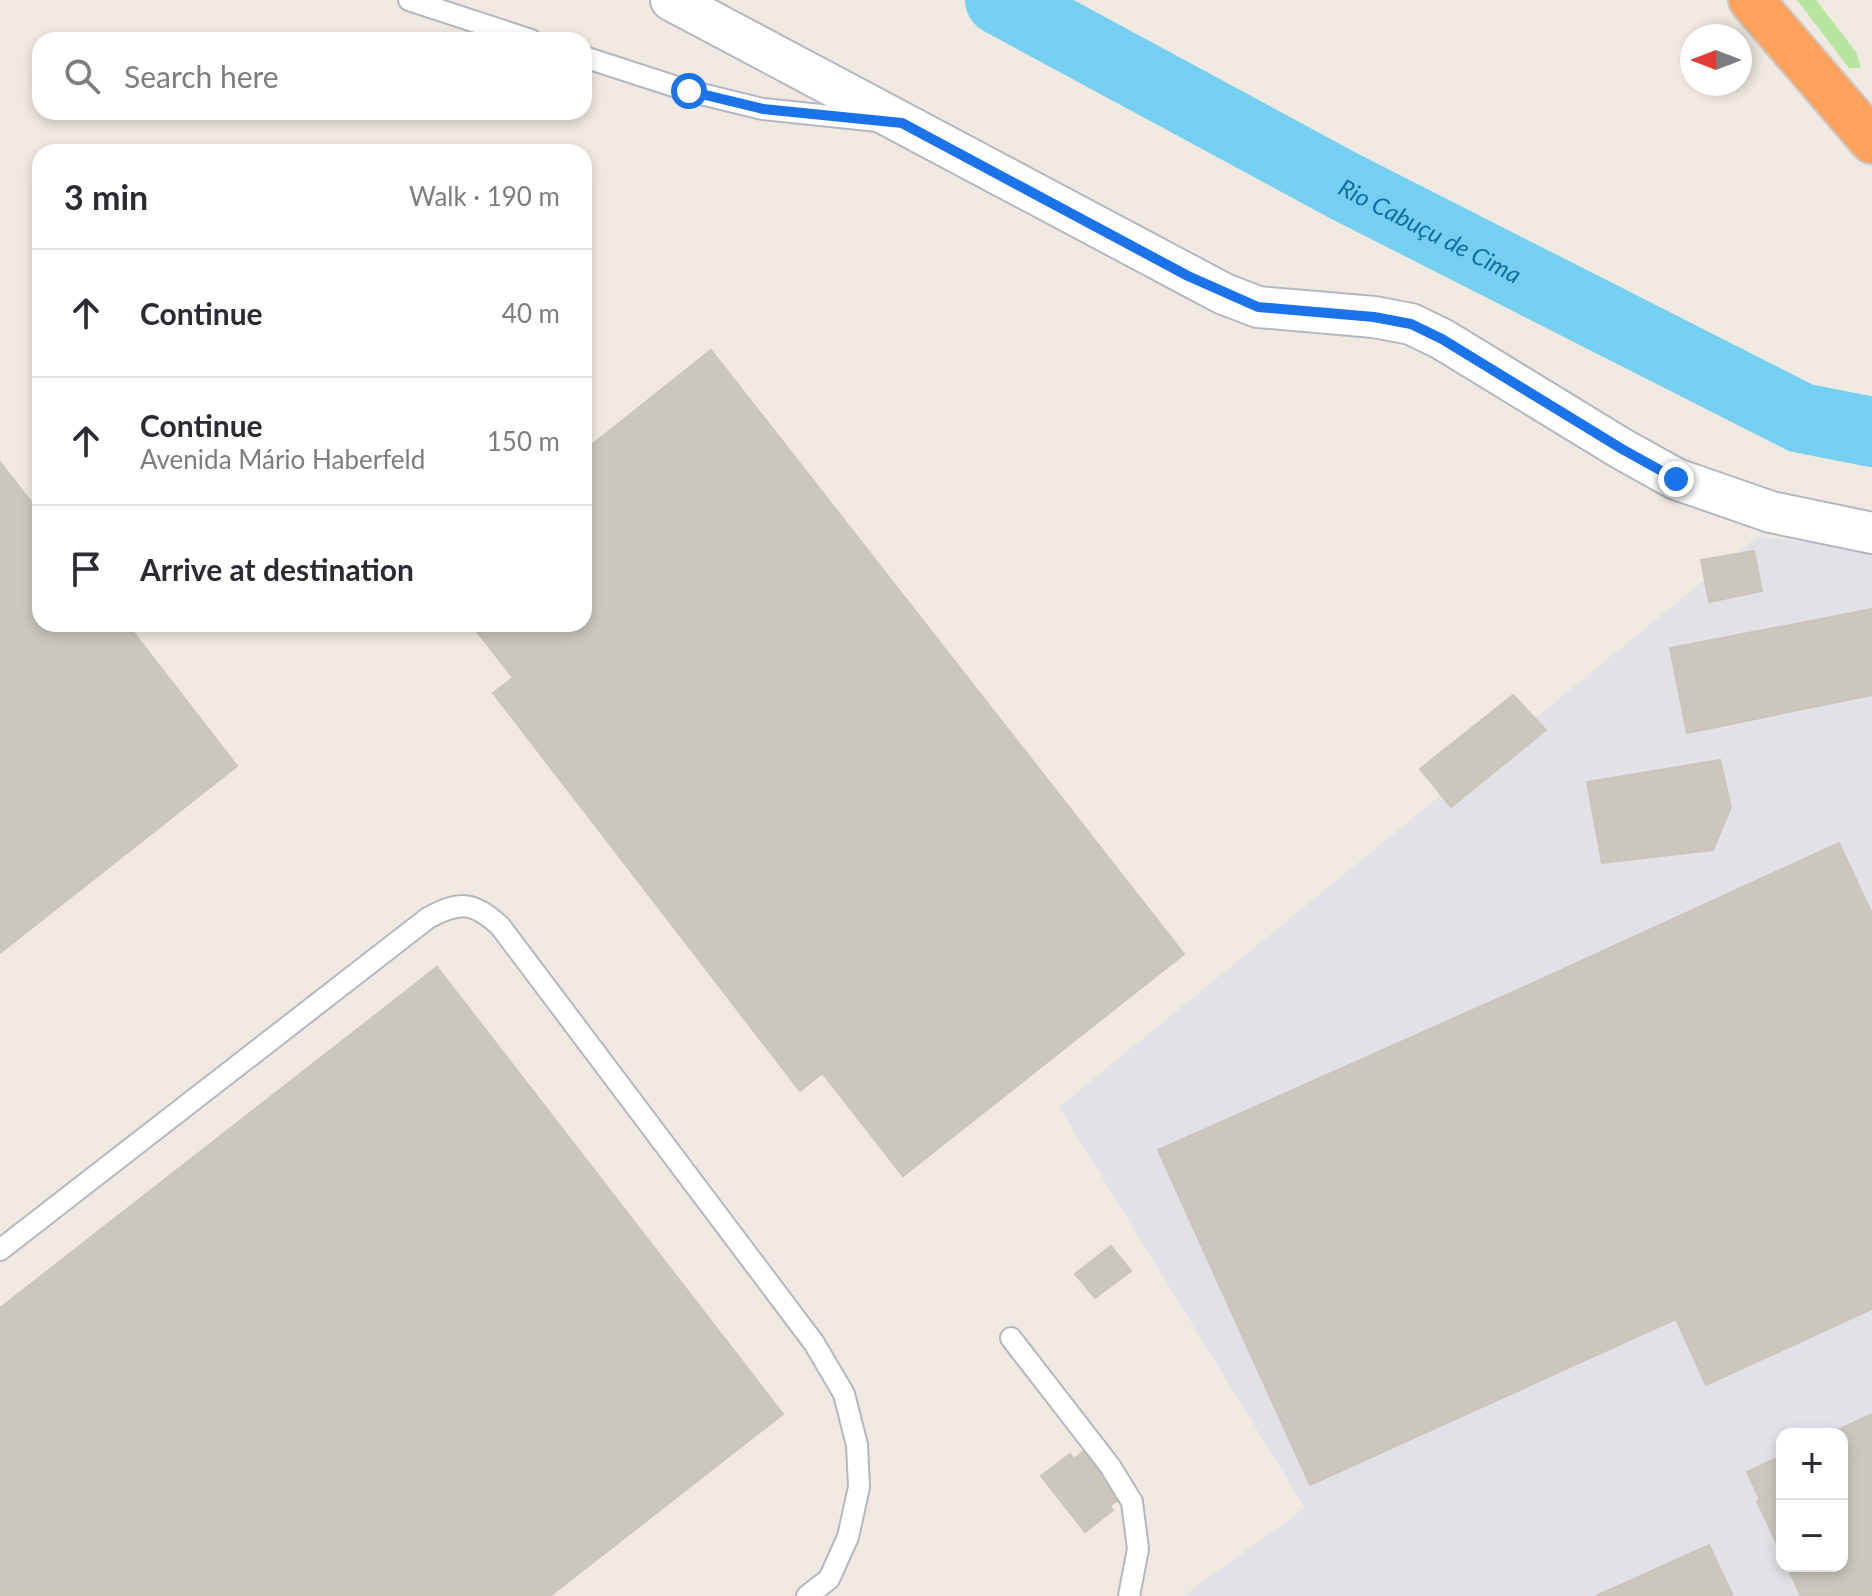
<!DOCTYPE html>
<html lang="en">
<head>
<meta charset="utf-8">
<style>
  :root { --surface:#fff; --page:#f2f2f3; --text:#2b2b33; --muted:#7c7c81; --line:#e1e1e2 }
  body { margin:0; font-family:Lato,sans-serif; background:var(--page); color:var(--text) }
  .controls { position:absolute; right:24px; bottom:24px; display:grid; overflow:hidden; border-radius:16px; box-shadow:0 4px 12px #0003 }
  .controls button { width:72px; height:72px; display:grid; place-items:center; padding:0; border:0; border-bottom:2px solid var(--line); background:var(--surface); color:var(--text); font:40px sans-serif }
  .compass { position:absolute; left:1680px; top:24px; width:72px; height:72px; border-radius:50%; background:var(--surface); box-shadow:0 4px 12px #0003; rotate:270deg }
  .stop { position:absolute; width:24px; height:24px; margin:-18px; border:6px solid #1a73e8; border-radius:50%; background:#fff }
  .stop.end { background:#1a73e8; border-color:#fff; box-shadow:0 2px 8px #0008 }
  .list { margin:0; padding:0; list-style:none }
  h2 { display:flex; justify-content:space-between; align-items:center; height:104px; margin:0; padding:0 32px; font-size:34px }
  h2 small { font-size:26px; font-weight:400; color:var(--muted) }
  .list li { display:grid; grid-template-columns:52px 1fr auto; gap:24px; align-items:center; box-sizing:border-box; height:128px; padding:0 32px; border-top:2px solid var(--line) }
  .list b { display:block; font-size:30px; white-space:nowrap }
  .list p { margin:0; font-size:26px; white-space:nowrap; color:var(--muted) }
  .list em { font-size:26px; font-style:normal; color:var(--muted) }
  .icon { flex:none; width:44px; height:44px; fill:none; stroke:currentColor; stroke-width:2; stroke-linecap:round; stroke-linejoin:round }
  .map { position:relative; flex:none; width:1872px; height:1596px; overflow:hidden }
  .search { position:absolute; background:var(--surface); box-shadow:0 4px 12px #0003; left:32px; top:32px; width:560px; height:88px; display:flex; align-items:center; gap:20px; box-sizing:border-box; padding:0 28px; border-radius:24px; color:var(--muted); font-size:30px }
  .panel { position:absolute; background:var(--surface); box-shadow:0 4px 12px #0003; left:32px; top:144px; width:560px; height:488px; border-radius:24px }
  .map>svg:first-child { display:block }
  .industrial { fill:#e3e1e8; fill-rule:evenodd }
  .green { fill:#b6e59e }
  .lines { fill:none; stroke-linecap:round; stroke-linejoin:round }
  .river { stroke:#75cff0; stroke-width:70 }
  .building { fill:#cbc7bf; stroke:#cbc5ba; stroke-width:2 }
  .lane-casing { stroke:#b4b7c1; stroke-width:24 }
  .street-casing { stroke:#b4b7c1; stroke-width:44 }
  .highway-casing { stroke:#c9c9c9; stroke-width:48 }
  .lane { stroke:#fff; stroke-width:20 }
  .street { stroke:#fff; stroke-width:40 }
  .highway { stroke:#ffa35c; stroke-width:44 }
  .route { stroke:#1a73e8; stroke-width:10 }
  .labels { text-anchor:middle; dominant-baseline:central; stroke-width:8; stroke-linejoin:round; paint-order:stroke }
  .water-label { font-size:24px; font-style:italic; fill:#0d6fa3; stroke:#fff }
</style>
</head>
<body>
<div class="map">
<svg width="1872" height="1596" viewBox="0 0 1872 1596">
  <rect width="100%" height="100%" fill="#efe9e1"/>
  <!-- industrial -->
  <path class="industrial" d="M1757,537L1872,547V1596H1183L1305,1508L1059,1107ZM1782,1434H1842V1566H1782Z"/>
  <!-- green -->
  <path class="green" d="M1797,0H1816L1856,52L1861,68H1849Z"/>
  <g class="lines">
    <!-- river -->
    <path class="river" id="s1" d="M1000,0L1344,186L1801,418L1872,432"/>
  </g>
  <!-- building -->
  <g class="building">
    <path d="M711,350L1184,954L903,1176L471,624H584V451Z"/>
    <path d="M0,462L40,513V624H127L237,766L0,953Z"/>
    <path d="M1754,551L1762,591L1709,602L1701,560Z"/>
    <path d="M1872,609V695L1687,733L1670,648Z"/>
    <path d="M513,678L822,1073L800,1091L493,693Z"/>
    <path d="M1513,695L1546,730L1451,807L1420,769Z"/>
    <path d="M1720,760L1731,807L1713,850L1602,863L1587,782Z"/>
    <path d="M1839,843L1872,914V959L1572,1093L1524,987Z"/>
    <path d="M1872,959V1112L1632,1224L1572,1093Z"/>
    <path d="M437,967L783,1414L550,1596H0V1308Z"/>
    <path d="M1524,987L1676,1319L1310,1485L1158,1150Z"/>
    <path d="M1606,1028L1625,1068L1572,1093L1553,1051Z"/>
    <path d="M1872,1112V1241L1681,1330L1632,1224Z"/>
    <path d="M1872,1241V1309L1706,1385L1681,1330Z"/>
    <path d="M1111,1246L1131,1271L1095,1298L1075,1274Z"/>
    <path d="M1872,1414V1449L1842,1463V1434H1829Z"/>
    <path d="M1872,1449V1596H1801L1787,1566H1842V1463Z"/>
    <path d="M1083,1452L1120,1498L1110,1506L1113,1510L1085,1532L1041,1476L1070,1454L1074,1459Z"/>
    <path d="M1782,1456V1490L1760,1500L1747,1472Z"/>
    <path d="M1782,1490V1555L1757,1501Z"/>
    <path d="M1709,1545L1733,1596H1596Z"/>
  </g>
  <g class="lines">
    <!-- lane casing -->
    <g class="lane-casing">
      <g id="lane">
        <path d="M409,0L531,40"/>
        <path d="M584,57L689,91L763,109L878,121"/>
        <path d="M0,1250L428,918C459,901 473,901 500,926L814,1343L844,1394L857,1445L859,1487L848,1537L829,1579L807,1596"/>
        <path d="M1011,1338L1110,1466L1132,1502L1138,1549L1129,1596"/>
      </g>
    </g>
    <!-- street casing -->
    <g class="street-casing">
      <path id="street" d="M671,0L1224,294L1258,307L1374,317L1411,324L1442,339L1622,449L1676,479L1771,512L1872,533"/>
    </g>
    <!-- highway casing -->
    <g class="highway-casing">
      <path id="highway" d="M1751,0L1872,141"/>
    </g>
    <!-- lane -->
    <use href="#lane" class="lane"/>
    <!-- street -->
    <use href="#street" class="street"/>
    <!-- highway -->
    <use href="#highway" class="highway"/>
  </g>
  <g class="lines">
    <!-- route -->
    <path class="route" d="M689,91L763,109L902,123L1188,276L1258,307L1374,317L1411,324L1442,339L1622,449L1676,479"/>
  </g>
  <g class="labels">
    <!-- water labels -->
    <g class="water-label">
      <text stroke="none"><textPath href="#s1" startOffset="488">Rio Cabuçu de Cima</textPath></text>
    </g>
  </g>
</svg>
<div class="controls">
<button>+</button>
<button>−</button>
</div>
<svg class="compass" viewBox="-18 -18 36 36"><path d="M0-13l5 13h-10z" fill="#e53935"/><path d="M0 13l5-13h-10z" fill="#7c7c81"/></svg>
<div class="stop" style="left:689px;top:91px"></div>
<div class="stop end" style="left:1676px;top:479px"></div>
<div class="search"><svg class="icon" aria-label="search" viewBox="0 0 24 24"><circle cx="10" cy="10" r="6"/><path d="M15 15l6 6"/></svg>Search here</div>
<section class="panel">
<h2>3 min<small>Walk · 190 m</small></h2>
<ul class="list">
<li><svg class="icon" aria-label="ahead" viewBox="0 0 24 24"><path d="M12 20V5M6 11l6-6 6 6"/></svg><div><b>Continue</b></div><em>40 m</em></li>
<li><svg class="icon" aria-label="ahead" viewBox="0 0 24 24"><path d="M12 20V5M6 11l6-6 6 6"/></svg><div><b>Continue</b><p>Avenida Mário Haberfeld</p></div><em>150 m</em></li>
<li><svg class="icon" aria-label="arrive" viewBox="0 0 24 24"><path d="M6 21V4h12l-3 4 3 4H6"/></svg><div><b>Arrive at destination</b></div></li>
</ul>
</section>
</div>
</body>
</html>
